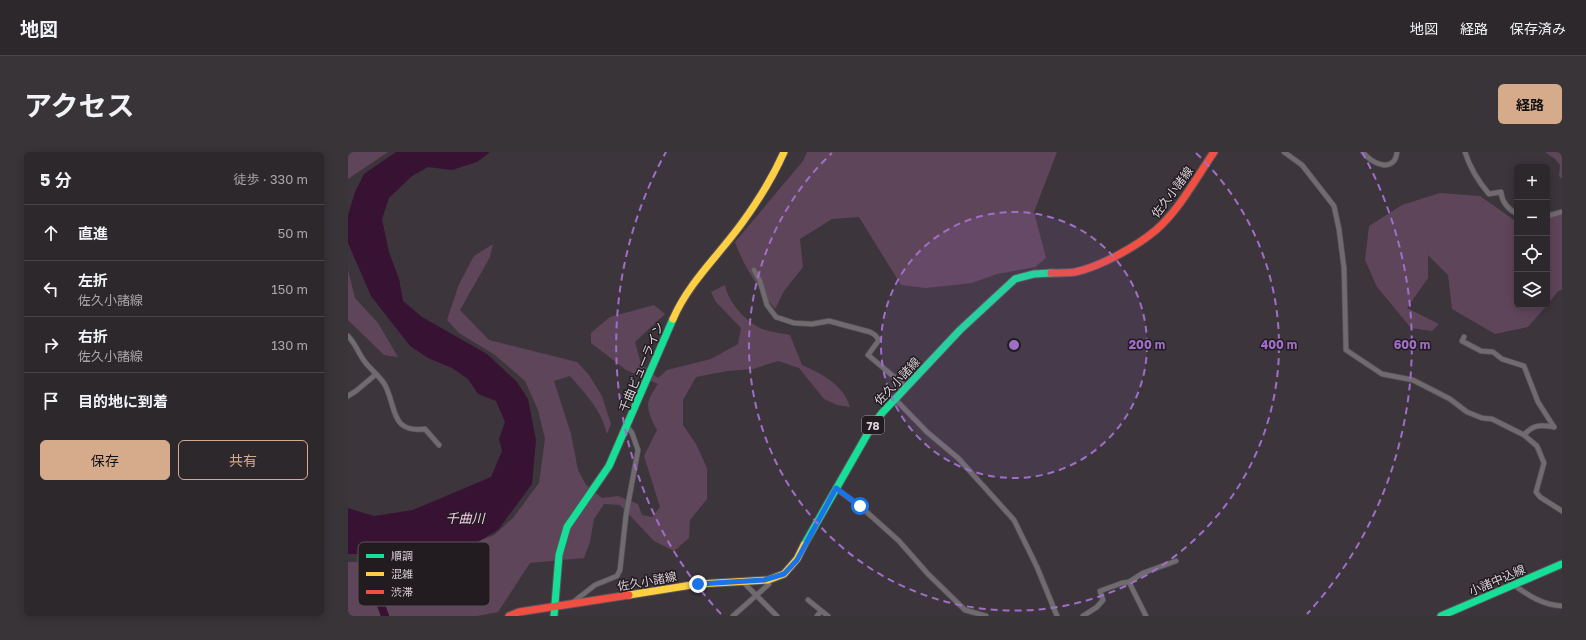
<!DOCTYPE html>
<html lang="ja">
<head>
<meta charset="utf-8">
<style>
  :root { --surface:#2d282c; --page:#393438; --text:#f1f3f6; --muted:#a7a6a9; --line:#484448; --accent:#d6ab8b }
  body { margin:0; font-family:"Golos Text","Noto Sans JP",sans-serif; background:var(--page); color:var(--text) }
  .controls { position:absolute; right:12px; top:12px; display:grid; overflow:hidden; border-radius:6px; box-shadow:0 2px 10px #0003 }
  .controls button { width:36px; height:36px; display:grid; place-items:center; padding:0; border:0; border-bottom:1px solid var(--line); background:var(--surface); color:var(--text); font:20px sans-serif }
  .stop { position:absolute; width:12px; height:12px; margin:-9px; border:3px solid #1a73e8; border-radius:50%; background:#fff }
  .stop.end { background:#1a73e8; border-color:#fff; box-shadow:0 1px 4px #0008 }
  .list { margin:0; padding:0; list-style:none }
  h2 { display:flex; justify-content:space-between; align-items:center; height:52px; margin:0; padding:0 16px; font-size:17px }
  h2 small { font-size:13px; font-weight:400; color:var(--muted) }
  .list li { display:grid; grid-template-columns:26px 1fr auto; gap:12px; align-items:center; box-sizing:border-box; height:56px; padding:0 16px; border-top:1px solid var(--line) }
  .list b { display:block; font-size:15px; white-space:nowrap }
  .list p { margin:0; font-size:13px; white-space:nowrap; color:var(--muted) }
  .list em { font-size:13px; font-style:normal; color:var(--muted) }
  .actions { display:flex; gap:8px; padding:12px 16px }
  .actions a { flex:1; padding:9px 0; border:1px solid var(--accent); border-radius:6px; text-align:center; font-size:14px; color:var(--accent) }
  .actions .main { background:var(--accent); color:#111 }
  .icon { flex:none; width:22px; height:22px; fill:none; stroke:currentColor; stroke-width:2; stroke-linecap:round; stroke-linejoin:round }
  .map { position:relative; flex:none; width:1214px; height:464px; overflow:hidden; border-radius:6px }
  header { display:flex; align-items:center; gap:24px; box-sizing:border-box; height:56px; padding:0 20px; background:var(--surface); border-bottom:1px solid var(--line) }
  header strong { font-size:19px }
  nav { display:flex; gap:22px; margin-inline-start:auto; font-size:14px }
  .intro { display:flex; align-items:center; justify-content:space-between; box-sizing:border-box; height:96px; padding:0 24px }
  h1 { margin:0; font-size:28px }
  .button { padding:10px 18px; border-radius:6px; background:var(--accent); color:#111; font-size:14px; font-weight:700 }
  main { display:flex; gap:24px; padding:0 24px }
  aside { flex:1; background:var(--surface); border-radius:6px; box-shadow:0 2px 10px #0003 }
  .map>svg:first-child { display:block }
  .green { fill:#5f455a }
  .water { fill:#381233 }
  .lines { fill:none; stroke-linecap:round; stroke-linejoin:round }
  .river { stroke:#381233; stroke-width:8 }
  .street-casing { stroke:#595459; stroke-width:6 }
  .fast-casing { stroke:#595459; stroke-width:9 }
  .slow-casing { stroke:#595459; stroke-width:9 }
  .jam-casing { stroke:#595459; stroke-width:9 }
  .street { stroke:#706b6f; stroke-width:4.5 }
  .fast { stroke:#16e098; stroke-width:7 }
  .slow { stroke:#ffcf43; stroke-width:7 }
  .jam { stroke:#f24e42; stroke-width:7 }
  .route { stroke:#1a73e8; stroke-width:5 }
  .ring { fill:none; stroke:#a06ec8; stroke-width:2; stroke-dasharray:7 5 }
  .labels { text-anchor:middle; dominant-baseline:central; stroke-width:3; stroke-linejoin:round; paint-order:stroke }
  .shield { fill:#221c21; stroke:#a19aa0; stroke-width:1 }
  .shield-label { font-size:11px; font-weight:bold; fill:#d8d0d6 }
  .street-label { font-size:12px; fill:#d8d0d6; stroke:#221c21 }
  .water-label { font-size:13px; font-style:italic; fill:#f7caed; stroke:#221c21 }
  .key { fill:#221c21; stroke:#595257; stroke-width:1 }
  .key-label { font-size:11px; fill:#d8d0d6 }
  .centre { fill:#a06ec8; stroke:#221c21; stroke-width:2 }
  .ring-label { font-size:12px; text-anchor:middle; font-weight:bold; fill:#a06ec8; stroke:#221c21; stroke-width:3; stroke-linejoin:round; paint-order:stroke }
</style>
</head>
<body>
<header>
<strong>地図</strong>
<nav><a>地図</a><a>経路</a><a>保存済み</a></nav>
</header>
<div class="intro"><h1>アクセス</h1><a class="button">経路</a></div>
<main>
<aside>
<h2>5 分<small>徒歩 · 330 m</small></h2>
<ul class="list">
<li><svg class="icon" aria-label="ahead" viewBox="0 0 24 24"><path d="M12 20V5M6 11l6-6 6 6"/></svg><div><b>直進</b></div><em>50 m</em></li>
<li><svg class="icon" aria-label="left" viewBox="0 0 24 24"><path d="M17 20v-9H6M10 6l-5 5 5 5"/></svg><div><b>左折</b><p>佐久小諸線</p></div><em>150 m</em></li>
<li><svg class="icon" aria-label="right" viewBox="0 0 24 24"><path d="M7 20v-9h11M14 6l5 5-5 5"/></svg><div><b>右折</b><p>佐久小諸線</p></div><em>130 m</em></li>
<li><svg class="icon" aria-label="arrive" viewBox="0 0 24 24"><path d="M6 21V4h12l-3 4 3 4H6"/></svg><div><b>目的地に到着</b></div></li>
</ul>
<div class="actions"><a class="main">保存</a><a>共有</a></div>
</aside>
<div class="map">
<svg width="1214" height="464" viewBox="0 0 1214 464">
  <rect width="100%" height="100%" fill="#3c353b"/>
  <!-- green -->
  <g class="green">
    <path d="M0,0H40L0,27Z"/>
    <path d="M459,0H709L686,60L698,106L687,115L649,122L624,131L578,136L553,133L511,65L484,67L452,87L455,115L436,139L427,157C411,137 396,115 387,90L455,9Z"/>
    <path d="M1197,0H1214V27L1211,24L1212,13L1207,7Z"/>
    <path d="M1092,41L1132,44L1166,68L1169,67V153H1199L1180,175L1147,182L1104,157L1100,123L1080,103V126L1059,156L1091,172L1084,179L1063,176L1029,135L1017,108L1021,74L1054,53Z"/>
    <path d="M1214,59V138L1210,139L1199,153V62Z"/>
    <path d="M145,92L142,105L112,158L141,188L229,210L241,223L254,244L263,272L259,282C254,259 237,241 222,224L206,229L223,282L230,318L238,333L254,346L270,344L290,352L294,363L304,365L312,355L296,304L309,278C298,256 296,252 310,232L278,218L243,191V181L262,165L306,153L317,162L287,190L293,212L310,226L319,218L363,207L390,192L393,176L368,150L363,140L377,133C380,150 398,170 414,177C423,180 433,181 442,183L454,213C474,222 495,232 502,255L489,253L476,247L451,216L430,209L405,217L379,219L348,225L335,248V273L348,292L359,316V347L342,368L341,386L326,399L306,389L272,353L256,352L246,367L242,390L236,406L182,411L150,460L129,464H0V410L82,408L146,383L165,366L191,331L197,287L190,258L177,229L147,203L111,181L99,168L111,132L126,104Z"/>
    <path d="M0,118L7,146L30,171L50,205L36,203L0,168Z"/>
  </g>
  <!-- water -->
  <path class="water" d="M48,0H142L129,10L104,18L80,15L64,24L41,46L34,67L41,100L51,127L55,149L74,165L139,202L169,230L180,247L188,288L184,332L150,378L128,391L97,401L0,402V356L26,364L65,358L143,325L154,299L151,287L157,270L148,249L130,242L120,227L104,216L80,206L62,194L23,144L0,91V63L7,40L16,22Z"/>
  <g class="lines">
    <!-- river -->
    <path class="river" d="M30,391L34,424L30,445L37,464"/>
    <!-- street casing -->
    <g class="street-casing">
      <g id="street">
        <path d="M936,0L954,13L986,54L991,77L996,116L998,198L1034,222L1065,228L1102,247L1119,260L1134,266L1144,267L1176,283L1189,294L1196,311L1188,340L1192,345L1214,359"/>
        <path d="M1015,0C1024,13 1047,21 1049,0"/>
        <path d="M1117,0C1122,16 1130,29 1141,42L1153,40C1154,51 1160,57 1169,62"/>
        <path d="M1199,64L1214,60"/>
        <path d="M406,118L412,129L419,153L428,165L446,171L464,172L481,169L522,180L527,183L531,188L520,203L558,235"/>
        <path d="M0,184C8,192 10,201 17,210C23,218 32,224 37,233C49,256 42,281 77,277L91,293"/>
        <path d="M1116,185L1114,189L1133,199L1145,200L1154,207L1176,214L1190,250L1206,275"/>
        <path d="M0,244L8,239L27,223"/>
        <path d="M547,247L579,280L610,306L666,368L689,415L709,464"/>
        <path d="M1176,283C1186,272 1192,273 1206,275"/>
        <path d="M487,336L512,354L551,389L580,422L617,458L638,464"/>
        <path d="M394,429L429,464"/>
        <path d="M781,430L798,464"/>
        <path d="M1166,433C1181,444 1195,453 1214,454"/>
        <path d="M460,448L480,464"/>
        <path d="M224,451L247,433L269,424L272,418L278,363L290,298L284,281L279,274"/>
        <path d="M385,464L421,432L420,428"/>
        <path d="M469,464L473,459"/>
        <path d="M735,464L749,455L755,448L752,439L774,431L781,430L795,421L828,409"/>
      </g>
    </g>
    <!-- fast casing -->
    <g class="fast-casing">
      <g id="fast">
        <path d="M456,393L524,274L534,261L612,178L667,127L686,122L703,121"/>
        <path d="M206,464L211,403L219,375L261,314L325,167"/>
        <path d="M1093,464L1214,412"/>
      </g>
    </g>
    <!-- slow casing -->
    <g class="slow-casing">
      <g id="slow">
        <path d="M325,167C341,130 371,103 394,71C410,49 425,25 436,0"/>
        <path d="M281,443L350,432L420,428L436,422L449,407L456,393"/>
      </g>
    </g>
    <!-- jam casing -->
    <g class="jam-casing">
      <g id="jam">
        <path d="M703,121C711,121 720,121 727,120C752,115 789,94 808,78C832,57 848,26 866,0"/>
        <path d="M161,464L171,460L281,443"/>
      </g>
    </g>
    <!-- street -->
    <use href="#street" class="street"/>
    <!-- fast -->
    <use href="#fast" class="fast"/>
    <!-- slow -->
    <use href="#slow" class="slow"/>
    <!-- jam -->
    <use href="#jam" class="jam"/>
  </g>
  <g class="lines">
    <!-- route -->
    <path class="route" d="M350,432L416,428L436,422L449,408L488,336L512,354"/>
  </g>
  <!-- distance rings -->
  <circle cx="666" cy="193" r="133" fill="#a06ec8" fill-opacity=".12"/>
  <g class="ring">
    <circle cx="666" cy="193" r="133"/>
    <path d="M848 1A265 265 0 1 1 484 1"/>
    <path d="M373 462A398 398 0 0 1 318 0M1014 0A398 398 0 0 1 959 462"/>
  </g>
  <g class="labels">
    <!-- shield labels -->
    <rect class="shield" x="514" y="264" width="22" height="18" rx="3"/>
    <g class="shield-label">
      <text x="525" y="273">78</text>
    </g>
    <!-- street labels -->
    <g class="street-label">
      <text transform="translate(824 40) rotate(-53)">佐久小諸線</text>
      <text transform="translate(293 215) rotate(-67)">千曲ビューライン</text>
      <text transform="translate(549 229) rotate(-47)">佐久小諸線</text>
      <text transform="translate(1149 428) rotate(-23)">小諸中込線</text>
      <text transform="translate(299 429) rotate(-10)">佐久小諸線</text>
    </g>
    <!-- water labels -->
    <g class="water-label">
      <text x="117" y="366">千曲川</text>
    </g>
  </g>
  <!-- legend -->
  <rect x="10" y="390" width="132" height="64" rx="6" class="key"/>
  <rect x="18" y="402" width="18" height="4" fill="#16e098"/>
  <rect x="18" y="420" width="18" height="4" fill="#ffcf43"/>
  <rect x="18" y="438" width="18" height="4" fill="#f24e42"/>
  <g class="key-label">
    <text x="43" y="408">順調</text>
    <text x="43" y="426">混雑</text>
    <text x="43" y="444">渋滞</text>
  </g>
  <circle cx="666" cy="193" r="6" class="centre"/>
  <g class="ring-label">
    <text x="799" y="197">200 m</text>
    <text x="931" y="197">400 m</text>
    <text x="1064" y="197">600 m</text>
  </g>
</svg>
<div class="controls">
<button>+</button>
<button>−</button>
<button><svg class="icon" aria-label="locate" viewBox="0 0 24 24"><circle cx="12" cy="12" r="6"/><path d="M12 2v4M12 18v4M2 12h4M18 12h4"/></svg></button>
<button><svg class="icon" aria-label="layers" viewBox="0 0 24 24"><path d="M12 4l9 5-9 5-9-5zM3 14l9 5 9-5"/></svg></button>
</div>
<div class="stop" style="left:512px;top:354px"></div>
<div class="stop end" style="left:350px;top:432px"></div>
</div>
</main>
</body>
</html>
